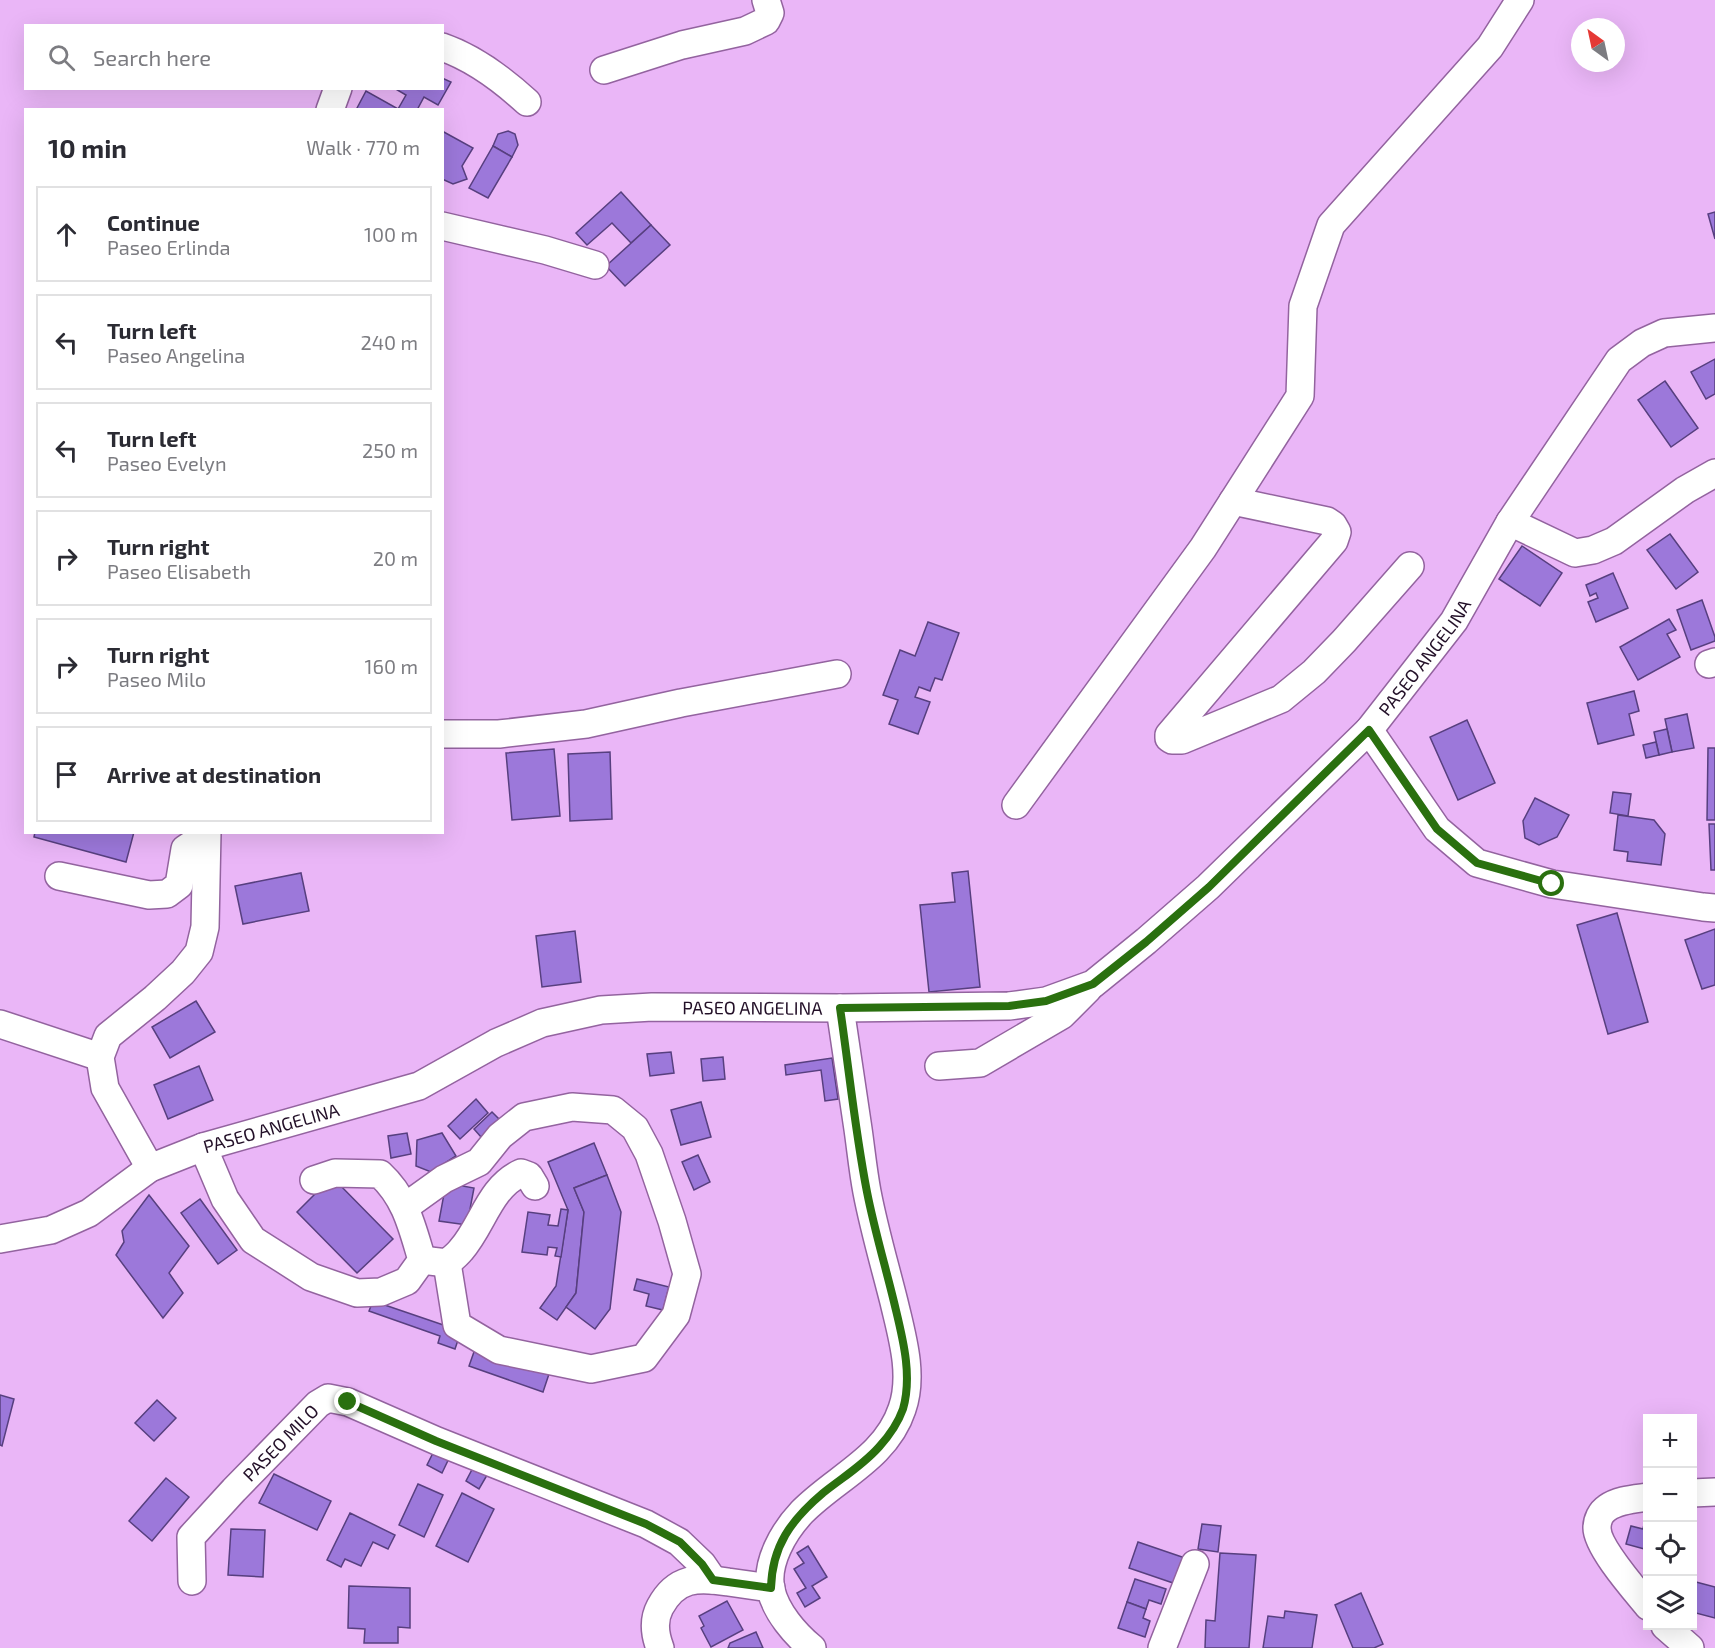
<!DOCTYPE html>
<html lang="en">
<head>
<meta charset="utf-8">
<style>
  :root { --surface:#fff; --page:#f7f7f7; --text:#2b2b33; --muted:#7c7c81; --line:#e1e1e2 }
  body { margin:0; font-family:"Exo 2",sans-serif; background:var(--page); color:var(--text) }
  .controls { position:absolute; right:18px; bottom:18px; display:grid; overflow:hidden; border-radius:0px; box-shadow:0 6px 24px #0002 }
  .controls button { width:54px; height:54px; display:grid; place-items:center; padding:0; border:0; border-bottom:2px solid var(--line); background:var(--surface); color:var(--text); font:30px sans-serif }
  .compass { position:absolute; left:1571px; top:18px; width:54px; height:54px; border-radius:50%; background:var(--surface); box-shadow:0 6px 24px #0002; rotate:327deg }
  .stop { position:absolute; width:18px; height:18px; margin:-14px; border:4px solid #2a700f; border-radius:50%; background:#fff }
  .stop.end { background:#2a700f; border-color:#fff; box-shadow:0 2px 6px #0008 }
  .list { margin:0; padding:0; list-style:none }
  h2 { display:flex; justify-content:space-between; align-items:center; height:78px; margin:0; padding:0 24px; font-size:26px }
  h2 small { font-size:20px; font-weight:400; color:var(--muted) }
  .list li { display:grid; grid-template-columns:39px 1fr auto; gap:18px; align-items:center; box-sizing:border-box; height:96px; margin:0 12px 12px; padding:0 12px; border:2px solid var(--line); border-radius:0px }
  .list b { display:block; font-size:22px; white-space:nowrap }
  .list p { margin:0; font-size:20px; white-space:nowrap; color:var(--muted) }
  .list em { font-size:20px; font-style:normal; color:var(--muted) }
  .icon { flex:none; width:33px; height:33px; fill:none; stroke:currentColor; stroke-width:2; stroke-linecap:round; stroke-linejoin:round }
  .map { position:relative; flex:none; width:1715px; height:1648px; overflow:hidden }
  .search { position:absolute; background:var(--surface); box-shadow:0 6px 24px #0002; left:24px; top:24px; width:420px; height:66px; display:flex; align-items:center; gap:15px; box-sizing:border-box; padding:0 21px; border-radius:0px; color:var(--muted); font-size:22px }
  .panel { position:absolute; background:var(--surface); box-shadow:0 6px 24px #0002; left:24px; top:108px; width:420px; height:726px; border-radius:0px }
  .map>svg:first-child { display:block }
  .building { fill:#9c78da; stroke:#573f7f; stroke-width:1.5 }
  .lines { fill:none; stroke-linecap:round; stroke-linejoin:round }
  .minor-casing { stroke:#93639f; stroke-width:30 }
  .minor { stroke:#fff; stroke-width:27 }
  .route { stroke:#2a700f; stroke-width:8 }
  .labels { text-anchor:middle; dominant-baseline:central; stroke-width:4.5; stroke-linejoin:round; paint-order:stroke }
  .street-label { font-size:18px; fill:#231028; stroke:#eab6f7 }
</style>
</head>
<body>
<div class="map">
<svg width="1715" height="1648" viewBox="0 0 1715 1648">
  <rect width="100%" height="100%" fill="#eab6f7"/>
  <!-- building -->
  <g class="building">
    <path d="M442,78L451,82L438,105L424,97L417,110H356L366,91L398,109L406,95L394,88H442Z"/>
    <path d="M442,131L473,148L462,166L467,179L453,184L442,179Z"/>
    <path d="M508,131L515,134L518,145L512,157L493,146L498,134Z"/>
    <path d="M493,146L512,157L488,198L469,188Z"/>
    <path d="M621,192L651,225L631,243L612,223L587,245L576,233Z"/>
    <path d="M1715,212V239L1708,214Z"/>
    <path d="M651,225L670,245L625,286L606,266Z"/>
    <path d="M1715,359V394L1706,399L1691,372Z"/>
    <path d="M1665,381L1698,428L1671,447L1638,400Z"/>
    <path d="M1670,534L1698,572L1676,589L1647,550Z"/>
    <path d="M1522,546L1562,573L1540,606L1499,579Z"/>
    <path d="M1613,573L1628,608L1596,622L1588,602L1598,598L1596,593L1590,596L1586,585Z"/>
    <path d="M1702,600L1715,637V641L1691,650L1677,610Z"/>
    <path d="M1669,619L1676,630L1667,634L1680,657L1638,680L1620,647Z"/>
    <path d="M928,622L959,633L942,680L935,678L930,691L919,687L915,697L930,702L918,734L889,724L898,700L883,695L900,650L915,656Z"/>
    <path d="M1634,691L1639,711L1629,714L1634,735L1598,744L1587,703Z"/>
    <path d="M1687,714L1694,748L1672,752L1665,719Z"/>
    <path d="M1467,720L1495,783L1458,800L1430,737Z"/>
    <path d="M1667,729L1672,752L1659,755L1654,732Z"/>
    <path d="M1656,742L1659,755L1646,758L1643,745Z"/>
    <path d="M1708,748H1715V820H1707Z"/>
    <path d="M554,749L560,816L512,820L506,753Z"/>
    <path d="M610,752L612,819L570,821L568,754Z"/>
    <path d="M1613,792L1631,794L1628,816L1610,813Z"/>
    <path d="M1535,798L1569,815L1557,837L1539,845L1525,838L1523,821Z"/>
    <path d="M1618,815L1654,820L1665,834L1661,865L1627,861L1628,852L1614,850Z"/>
    <path d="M1709,824H1715V870H1711Z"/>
    <path d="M35,832H134L126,862L34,837Z"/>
    <path d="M968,871L980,987L929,992L920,905L955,902L952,873Z"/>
    <path d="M301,873L309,911L243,924L235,886Z"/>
    <path d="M1617,913L1648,1022L1608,1034L1577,925Z"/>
    <path d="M1715,929V985L1702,989L1685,940Z"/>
    <path d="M575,931L581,982L542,987L536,936Z"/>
    <path d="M196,1001L215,1032L170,1058L152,1027Z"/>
    <path d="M671,1052L674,1073L650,1076L647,1054Z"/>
    <path d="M723,1057L725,1079L703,1081L701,1059Z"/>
    <path d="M832,1058L838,1099L825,1101L821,1070L786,1075L785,1065Z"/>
    <path d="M199,1066L213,1100L168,1119L154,1085Z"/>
    <path d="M476,1099L488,1113L460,1139L448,1126Z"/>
    <path d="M701,1102L711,1137L681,1145L671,1110Z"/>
    <path d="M492,1112L500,1120L481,1137L474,1129Z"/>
    <path d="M407,1133L411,1154L391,1158L388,1136Z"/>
    <path d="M442,1133L456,1156L431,1172L416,1166L417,1140Z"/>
    <path d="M594,1143L607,1175L574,1188L584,1212L576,1293L557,1320L540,1308L556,1286L568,1210L548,1162Z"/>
    <path d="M698,1155L710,1182L694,1190L682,1162Z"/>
    <path d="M607,1175L621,1212L610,1309L595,1329L566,1307L576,1293L584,1212L574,1188Z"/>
    <path d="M332,1177L393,1239L357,1273L297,1212Z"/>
    <path d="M446,1183L474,1188L467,1225L439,1221Z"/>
    <path d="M149,1195L189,1246L169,1273L183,1293L163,1318L116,1255L124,1242L122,1231Z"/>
    <path d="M200,1199L237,1250L218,1264L181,1213Z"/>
    <path d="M561,1209L568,1210L561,1257L555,1256L557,1248L548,1247L547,1255L522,1252L528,1212L550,1215L548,1225L558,1226Z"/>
    <path d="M637,1279L669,1287L663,1310L646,1306L649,1294L634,1290Z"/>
    <path d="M373,1301L461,1331L455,1349L438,1343L440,1336L369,1311Z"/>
    <path d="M475,1349L549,1374L543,1392L469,1366Z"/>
    <path d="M0,1395L14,1399L2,1446L0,1445Z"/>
    <path d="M157,1400L176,1418L154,1441L135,1423Z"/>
    <path d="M437,1445L452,1452L442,1473L427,1465Z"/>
    <path d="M476,1462L490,1470L479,1489L466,1481Z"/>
    <path d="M274,1474L331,1501L317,1530L259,1503Z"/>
    <path d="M166,1478L189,1497L152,1541L129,1521Z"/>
    <path d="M418,1484L443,1495L424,1537L399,1525Z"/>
    <path d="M462,1493L494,1509L468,1562L436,1546Z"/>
    <path d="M350,1513L395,1535L388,1549L373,1542L361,1566L345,1559L341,1567L327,1560Z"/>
    <path d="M1645,1520H1648V1550L1626,1544L1631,1526L1643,1529Z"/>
    <path d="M1202,1524L1221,1526L1218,1552L1198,1549Z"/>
    <path d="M231,1529L265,1530L263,1577L228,1575Z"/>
    <path d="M1138,1542L1185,1558L1176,1584L1129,1568Z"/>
    <path d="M808,1546L827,1577L812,1586L820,1598L805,1607L797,1593L806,1588L794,1569L804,1563L797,1553Z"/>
    <path d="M1220,1553L1256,1555L1249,1648H1205L1206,1620L1215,1621Z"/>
    <path d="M1135,1579L1166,1589L1161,1604L1149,1600L1146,1609L1127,1602Z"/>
    <path d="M1696,1582L1715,1587V1618L1692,1612V1595Z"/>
    <path d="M349,1586L410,1588V1628L398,1627V1643H364L365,1629L348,1628Z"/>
    <path d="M1361,1593L1383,1644L1374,1648H1353L1335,1605Z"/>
    <path d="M727,1601L743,1630L711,1647L701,1628L704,1626L699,1616Z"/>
    <path d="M1127,1602L1146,1609L1143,1618L1150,1621L1145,1637L1118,1628Z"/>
    <path d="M1285,1611L1317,1615L1312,1648H1263L1268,1616L1284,1618Z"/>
    <path d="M756,1632L763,1648H728L730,1643Z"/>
  </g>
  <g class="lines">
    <!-- minor casing -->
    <g class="minor-casing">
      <g id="minor">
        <path d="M442,47C474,58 503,80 527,102"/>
        <path d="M604,70L682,45L745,31L766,21L770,13L766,0"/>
        <path d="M330,110L338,88"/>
        <path d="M442,226L545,250L595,265"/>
        <path d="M1233,501L1327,521L1333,525L1337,532L1334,541L1169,735V738L1172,740H1182L1281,699L1314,672L1344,641L1410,566"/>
        <path d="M1510,522L1575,553L1593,550L1614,541L1685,490L1715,473"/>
        <path d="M1709,664L1715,662"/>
        <path d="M1369,730L1437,829L1477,863L1552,884L1703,907L1715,908"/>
        <path d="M442,734H499L586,724L681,703L837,674"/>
        <path d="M1016,805L1203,548L1300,396L1303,306L1331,225L1490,47L1520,0"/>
        <path d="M59,876L149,895L167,894L179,885L185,849L191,845H206"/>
        <path d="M0,1024L100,1057"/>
        <path d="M939,1066L980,1063L1062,1015L1088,989"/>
        <path d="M203,1147L225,1199L253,1240L311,1277L357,1293L381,1292L407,1281L422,1260C412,1227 406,1198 380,1174L335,1173L314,1180"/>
        <path d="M150,1168L105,1088L100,1057L108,1036L155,998L183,972L199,952L205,927L207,832"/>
        <path d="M405,1207L444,1179L479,1162L500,1136L524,1117L572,1107L613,1110L635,1128L649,1154L672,1221L687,1274L676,1315L644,1358L591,1369L499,1350L457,1325L447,1263"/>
        <path id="s1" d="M0,1239L51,1230L89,1213L150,1168L203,1147L419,1086L496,1043L542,1023L601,1010L652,1007L840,1008L1009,1006L1046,1001L1093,984L1146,941L1208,887L1369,730L1454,621L1510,522L1619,360L1642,343L1664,333L1715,328"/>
        <path d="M430,1261L447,1263C452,1259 457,1255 461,1250C483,1225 489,1188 521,1173L529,1176L535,1186"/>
        <path d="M1692,1493L1715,1492"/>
        <path d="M1648,1497C1634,1499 1618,1500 1607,1508C1601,1512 1597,1520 1597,1528C1597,1547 1635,1590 1648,1606"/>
        <path id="s2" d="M192,1581L191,1537L234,1490L318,1404L328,1398L348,1402L437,1441L646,1524L679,1542L702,1564L713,1580"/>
        <path d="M1665,1626L1690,1648"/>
        <path d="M660,1648C655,1635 653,1620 660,1607C676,1577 698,1577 728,1582C742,1584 756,1586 771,1588"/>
        <path d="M812,1648C795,1634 776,1612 771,1590C765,1563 784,1531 802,1512C835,1478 886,1458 902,1409C914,1375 902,1336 894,1302C885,1266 874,1229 867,1192C863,1171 861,1150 858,1129C852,1088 846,1048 840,1008"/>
        <path d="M1162,1648L1195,1564"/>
      </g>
    </g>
    <!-- minor -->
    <use href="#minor" class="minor"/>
  </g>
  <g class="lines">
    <!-- route -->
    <path class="route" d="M348,1402L436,1441L646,1524L680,1542L702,1564L713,1580L771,1588C772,1546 791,1520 823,1493C843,1477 862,1466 879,1447C889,1436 898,1423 903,1409C913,1374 902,1336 894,1302C885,1265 874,1228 867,1192C855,1131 849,1069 840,1008L1009,1006L1046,1001L1093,984L1146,942L1209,887L1369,730L1437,829L1477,863L1552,884"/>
  </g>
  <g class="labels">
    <!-- street labels -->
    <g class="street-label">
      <text stroke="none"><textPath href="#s1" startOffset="1612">PASEO ANGELINA</textPath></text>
      <text stroke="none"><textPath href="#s1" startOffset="801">PASEO ANGELINA</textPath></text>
      <text stroke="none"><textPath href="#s1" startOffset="297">PASEO ANGELINA</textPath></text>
      <text stroke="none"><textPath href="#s2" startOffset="174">PASEO MILO</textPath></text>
    </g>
  </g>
</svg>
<div class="controls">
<button>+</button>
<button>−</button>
<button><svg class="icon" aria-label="locate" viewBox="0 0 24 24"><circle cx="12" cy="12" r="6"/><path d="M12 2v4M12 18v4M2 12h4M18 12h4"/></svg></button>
<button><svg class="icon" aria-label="layers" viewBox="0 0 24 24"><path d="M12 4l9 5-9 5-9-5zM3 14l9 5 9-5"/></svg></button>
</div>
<svg class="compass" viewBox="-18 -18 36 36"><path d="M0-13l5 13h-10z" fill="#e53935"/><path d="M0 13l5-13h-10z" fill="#7c7c81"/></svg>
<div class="stop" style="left:1552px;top:884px"></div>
<div class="stop end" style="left:348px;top:1402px"></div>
<div class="search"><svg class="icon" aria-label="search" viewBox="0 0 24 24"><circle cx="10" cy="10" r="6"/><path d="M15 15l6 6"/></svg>Search here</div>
<section class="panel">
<h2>10 min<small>Walk · 770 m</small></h2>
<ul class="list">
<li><svg class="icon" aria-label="ahead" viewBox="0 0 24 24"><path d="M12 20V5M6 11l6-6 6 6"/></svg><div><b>Continue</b><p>Paseo Erlinda</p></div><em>100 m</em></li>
<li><svg class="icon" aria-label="left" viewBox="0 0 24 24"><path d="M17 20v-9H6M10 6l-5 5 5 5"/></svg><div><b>Turn left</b><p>Paseo Angelina</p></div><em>240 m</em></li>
<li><svg class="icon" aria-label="left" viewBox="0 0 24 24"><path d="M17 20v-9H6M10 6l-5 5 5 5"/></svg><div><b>Turn left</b><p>Paseo Evelyn</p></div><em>250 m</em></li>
<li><svg class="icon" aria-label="right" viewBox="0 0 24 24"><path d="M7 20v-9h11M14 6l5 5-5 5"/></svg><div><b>Turn right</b><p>Paseo Elisabeth</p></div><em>20 m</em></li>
<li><svg class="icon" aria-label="right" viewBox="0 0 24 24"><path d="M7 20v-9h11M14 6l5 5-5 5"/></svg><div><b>Turn right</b><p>Paseo Milo</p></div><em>160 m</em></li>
<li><svg class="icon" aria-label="arrive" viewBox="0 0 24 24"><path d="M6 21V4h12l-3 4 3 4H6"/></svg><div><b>Arrive at destination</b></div></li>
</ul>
</section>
</div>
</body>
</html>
